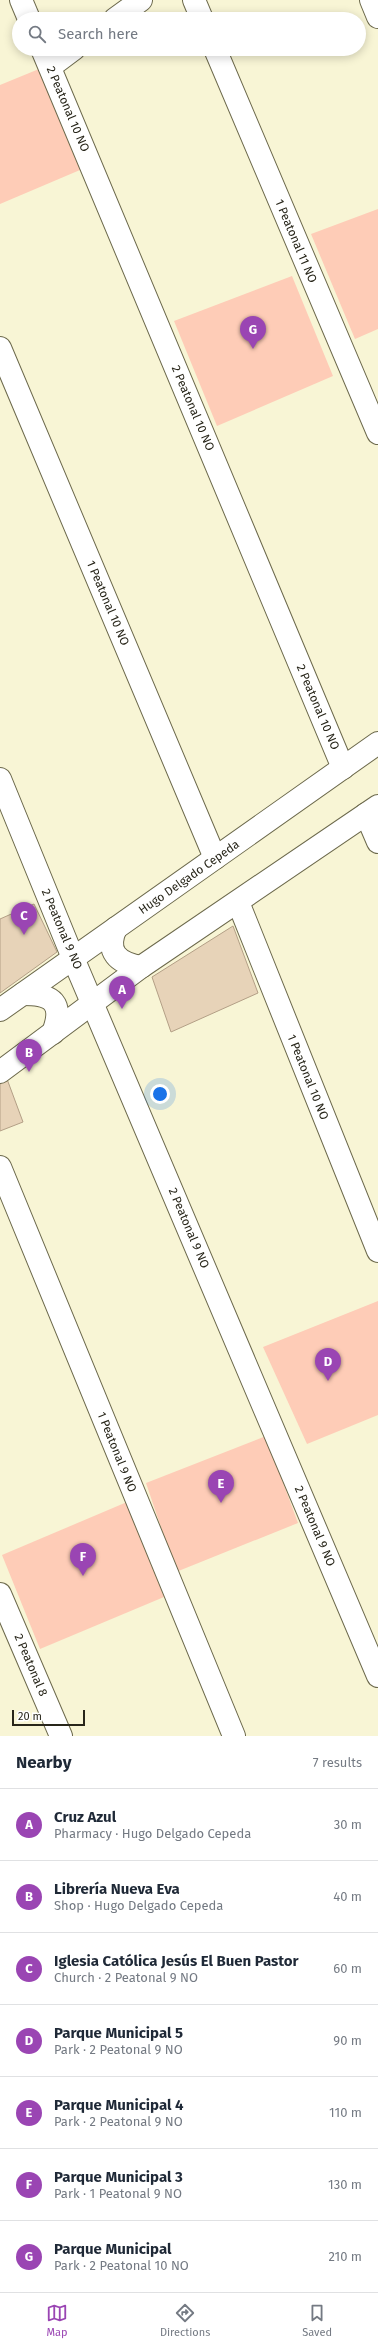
<!DOCTYPE html>
<html lang="en">
<head>
<meta charset="utf-8">
<style>
  :root { --surface:#fff; --page:#f2f2f3; --text:#1f2937; --muted:#747a83; --line:#e0e1e3; --accent:#9a45b3 }
  body { margin:0; font-family:"Fira Sans",sans-serif; background:var(--page); color:var(--text) }
  .scale { position:absolute; left:12px; bottom:10px; width:73px; box-sizing:border-box; padding-left:4px; border:2px solid #28261a; border-top:0; font-size:11px; line-height:14px; white-space:nowrap; color:#28261a; -webkit-text-stroke:3px #fff; paint-order:stroke }
  .you { position:absolute; left:160px; top:1094px; width:14px; height:14px; margin:-10px; border:3px solid #fff; border-radius:50%; background:#1a73e8; box-shadow:0 0 0 6px #1a73e833 }
  .badge { display:grid; place-items:center; width:26px; height:26px; border-radius:50%; background:var(--accent); color:#fff; font-size:13px; font-weight:700 }
  .pin { position:absolute; translate:-50% -33px; filter:drop-shadow(0 1px 2px #0008) }
  .pin::after { content:''; position:absolute; top:21px; width:14px; height:12px; background:inherit; clip-path:polygon(0 0,100% 0,50% 100%) }
  .list { margin:0; padding:0; list-style:none }
  h2 { display:flex; justify-content:space-between; align-items:center; height:52px; margin:0; padding:0 16px; font-size:17px }
  h2 small { font-size:13px; font-weight:400; color:var(--muted) }
  .list li { display:grid; grid-template-columns:26px 1fr auto; gap:12px; align-items:center; box-sizing:border-box; height:72px; padding:0 16px; border-top:1px solid var(--line) }
  .list b { display:block; font-size:15px; white-space:nowrap }
  .list p { margin:0; font-size:13px; white-space:nowrap; color:var(--muted) }
  .list em { font-size:13px; font-style:normal; color:var(--muted) }
  .icon { flex:none; width:22px; height:22px; fill:none; stroke:currentColor; stroke-width:2; stroke-linecap:round; stroke-linejoin:round }
  .map { position:relative; flex:none; width:378px; height:1736px; overflow:hidden }
  .search { position:absolute; background:var(--surface); box-shadow:0 2px 10px #0003; left:12px; right:12px; top:12px; height:44px; display:flex; align-items:center; gap:10px; box-sizing:border-box; padding:0 14px; border-radius:22px; color:var(--muted); font-size:15px }
  .sheet { height:556px; background:var(--surface) }
  nav { display:flex; justify-content:space-around; align-items:center; box-sizing:border-box; height:56px; border-top:1px solid var(--line); background:var(--surface); font-size:11px; color:var(--muted) }
  nav a { display:grid; justify-items:center; gap:2px }
  nav .on { color:var(--accent) }
  .map>svg:first-child { display:block }
  .green { fill:#feccb7 }
  .building { fill:#e7d3b8; stroke:#b39f86 }
  .lines { fill:none; stroke-linecap:round; stroke-linejoin:round }
  .minor-casing { stroke:#6c694c; stroke-width:24 }
  .tertiary-casing { stroke:#6c694c; stroke-width:24 }
  .minor { stroke:#fff; stroke-width:22 }
  .tertiary { stroke:#fff; stroke-width:22 }
  .labels { text-anchor:middle; dominant-baseline:central; stroke-width:4; stroke-linejoin:round; paint-order:stroke }
  .street-label { font-size:12px; fill:#28261a; stroke:#fff }
</style>
</head>
<body>
<div class="map">
<svg width="378" height="1736" viewBox="0 0 378 1736">
  <rect width="100%" height="100%" fill="#f8f5d5"/>
  <!-- green -->
  <g class="green">
    <path d="M39,69L80,170L0,204V85Z"/>
    <path d="M378,209V329L355,339L311,234Z"/>
    <path d="M292,276L333,376L217,426L174,321Z"/>
    <path d="M378,1301V1415L307,1444L263,1347Z"/>
    <path d="M266,1436L298,1523L176,1572L146,1483Z"/>
    <path d="M127,1502L164,1597L40,1649L2,1555Z"/>
  </g>
  <!-- building -->
  <g class="building">
    <path d="M34,904L57,952L0,993V919Z"/>
    <path d="M233,926L258,993L171,1032L152,977Z"/>
    <path d="M7,1079L23,1122L0,1131V1084Z"/>
  </g>
  <g class="lines">
    <!-- minor casing -->
    <g class="minor-casing">
      <g id="minor">
        <path d="M21,0L29,19"/>
        <path d="M194,0L202,19"/>
        <path d="M371,0L378,17"/>
        <path d="M115,19L141,0"/>
        <path d="M42,49L343,768"/>
        <path d="M215,49L378,433"/>
        <path d="M50,67L74,49"/>
        <path d="M0,348L215,858"/>
        <path d="M0,779L73,958L378,1676"/>
        <path d="M366,814L378,842"/>
        <path d="M238,902L378,1251"/>
        <path d="M0,1167L234,1736"/>
        <path d="M0,1594L61,1736"/>
      </g>
    </g>
    <!-- tertiary casing -->
    <g class="tertiary-casing">
      <g id="tertiary">
        <path d="M116,928C105,952 118,963 141,967"/>
        <path d="M23,994C53,994 64,1003 53,1033"/>
        <path d="M0,1010L378,743"/>
        <path d="M0,1072L141,967L378,806"/>
      </g>
    </g>
    <!-- minor -->
    <use href="#minor" class="minor"/>
    <!-- tertiary -->
    <use href="#tertiary" class="tertiary"/>
  </g>
  <g class="labels">
    <!-- street labels -->
    <g class="street-label">
      <text transform="translate(68 109) rotate(67)">2 Peatonal 10 NO</text>
      <text transform="translate(296 241) rotate(67)">1 Peatonal 11 NO</text>
      <text transform="translate(193 408) rotate(67)">2 Peatonal 10 NO</text>
      <text transform="translate(108 603) rotate(67)">1 Peatonal 10 NO</text>
      <text transform="translate(318 707) rotate(67)">2 Peatonal 10 NO</text>
      <text transform="translate(189 877) rotate(-35)">Hugo Delgado Cepeda</text>
      <text transform="translate(62 929) rotate(67)">2 Peatonal 9 NO</text>
      <text transform="translate(308 1077) rotate(68)">1 Peatonal 10 NO</text>
      <text transform="translate(189 1228) rotate(67)">2 Peatonal 9 NO</text>
      <text transform="translate(117 1452) rotate(68)">1 Peatonal 9 NO</text>
      <text transform="translate(315 1526) rotate(67)">2 Peatonal 9 NO</text>
      <text transform="translate(31 1665) rotate(67)">2 Peatonal 8</text>
    </g>
  </g>
</svg>
<div class="scale">20 m</div>
<div class="you"></div>
<div class="pin badge" style="left:122px;top:1009px">A</div>
<div class="pin badge" style="left:29px;top:1072px">B</div>
<div class="pin badge" style="left:24px;top:935px">C</div>
<div class="pin badge" style="left:328px;top:1381px">D</div>
<div class="pin badge" style="left:221px;top:1503px">E</div>
<div class="pin badge" style="left:83px;top:1576px">F</div>
<div class="pin badge" style="left:253px;top:349px">G</div>
<div class="search"><svg class="icon" aria-label="search" viewBox="0 0 24 24"><circle cx="10" cy="10" r="6"/><path d="M15 15l6 6"/></svg>Search here</div>
</div>
<section class="sheet">
<h2>Nearby<small>7 results</small></h2>
<ul class="list">
<li><span class="badge">A</span><div><b>Cruz Azul</b><p>Pharmacy · Hugo Delgado Cepeda</p></div><em>30 m</em></li>
<li><span class="badge">B</span><div><b>Librería Nueva Eva</b><p>Shop · Hugo Delgado Cepeda</p></div><em>40 m</em></li>
<li><span class="badge">C</span><div><b>Iglesia Católica Jesús El Buen Pastor</b><p>Church · 2 Peatonal 9 NO</p></div><em>60 m</em></li>
<li><span class="badge">D</span><div><b>Parque Municipal 5</b><p>Park · 2 Peatonal 9 NO</p></div><em>90 m</em></li>
<li><span class="badge">E</span><div><b>Parque Municipal 4</b><p>Park · 2 Peatonal 9 NO</p></div><em>110 m</em></li>
<li><span class="badge">F</span><div><b>Parque Municipal 3</b><p>Park · 1 Peatonal 9 NO</p></div><em>130 m</em></li>
<li><span class="badge">G</span><div><b>Parque Municipal</b><p>Park · 2 Peatonal 10 NO</p></div><em>210 m</em></li>
</ul>
</section>
<nav>
<a class="on"><svg class="icon" aria-label="map" viewBox="0 0 24 24"><path d="M3 6l6-2 6 2 6-2v14l-6 2-6-2-6 2zM9 4v14M15 6v14"/></svg>Map</a>
<a><svg class="icon" aria-label="directions" viewBox="0 0 24 24"><path d="M12 3l9 9-9 9-9-9zM9 14v-3h6M13 9l2 2-2 2"/></svg>Directions</a>
<a><svg class="icon" aria-label="saved" viewBox="0 0 24 24"><path d="M7 4h10v16l-5-4-5 4z"/></svg>Saved</a>
</nav>
</body>
</html>
